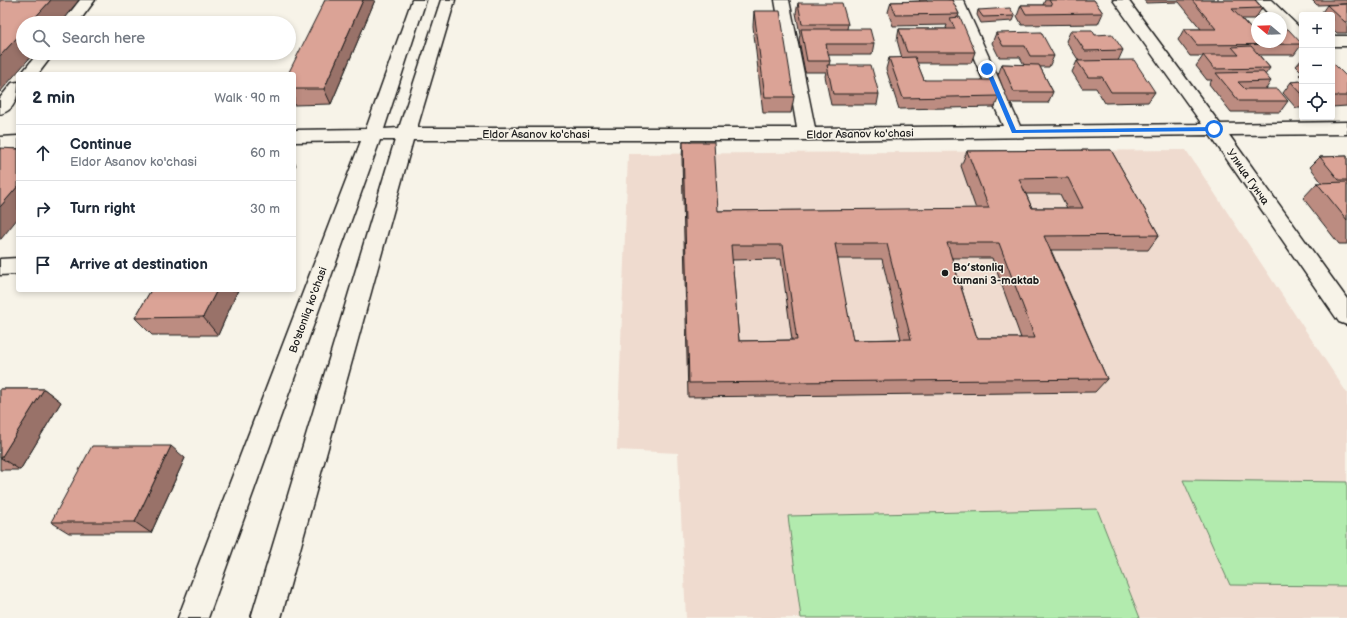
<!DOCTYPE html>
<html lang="en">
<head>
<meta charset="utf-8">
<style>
  :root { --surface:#fff; --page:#f2f2f3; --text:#1f2937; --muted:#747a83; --line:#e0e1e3 }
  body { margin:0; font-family:"Balsamiq Sans",sans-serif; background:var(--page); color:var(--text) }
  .controls { position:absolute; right:12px; top:12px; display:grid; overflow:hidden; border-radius:4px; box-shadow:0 2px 6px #0003 }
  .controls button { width:36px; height:36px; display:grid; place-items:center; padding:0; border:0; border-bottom:1px solid var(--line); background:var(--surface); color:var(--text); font:20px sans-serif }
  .compass { position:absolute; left:1251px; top:12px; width:36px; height:36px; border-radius:50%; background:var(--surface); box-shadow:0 2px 6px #0003; rotate:289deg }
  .stop { position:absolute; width:12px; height:12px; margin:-9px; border:3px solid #1a73e8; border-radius:50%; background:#fff }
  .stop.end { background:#1a73e8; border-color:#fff; box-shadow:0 1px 4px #0008 }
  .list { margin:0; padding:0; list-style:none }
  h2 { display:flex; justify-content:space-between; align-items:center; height:52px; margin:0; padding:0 16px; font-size:17px }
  h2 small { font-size:13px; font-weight:400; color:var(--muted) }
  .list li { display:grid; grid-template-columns:26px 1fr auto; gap:12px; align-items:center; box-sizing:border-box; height:56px; padding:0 16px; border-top:1px solid var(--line) }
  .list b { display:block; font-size:15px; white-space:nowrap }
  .list p { margin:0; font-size:13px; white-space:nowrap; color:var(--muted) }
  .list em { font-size:13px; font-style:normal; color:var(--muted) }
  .icon { flex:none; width:22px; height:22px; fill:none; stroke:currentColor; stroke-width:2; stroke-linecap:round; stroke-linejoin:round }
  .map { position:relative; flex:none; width:1347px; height:618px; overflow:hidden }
  .search { position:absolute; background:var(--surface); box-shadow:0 2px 6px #0003; left:16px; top:16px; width:280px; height:44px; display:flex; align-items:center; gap:10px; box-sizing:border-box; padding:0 14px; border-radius:22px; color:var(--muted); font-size:15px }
  .panel { position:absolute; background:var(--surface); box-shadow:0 2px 6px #0003; left:16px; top:72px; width:280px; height:220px; border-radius:4px }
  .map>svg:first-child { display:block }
  .built { fill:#efdbcf }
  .green { fill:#b2ebae; stroke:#678465 }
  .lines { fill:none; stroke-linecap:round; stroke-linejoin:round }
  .minor-casing { stroke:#1c1c1c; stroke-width:3 }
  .minor { fill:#f7f3e8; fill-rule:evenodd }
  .wall { fill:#bc8c81; stroke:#1c1c1c; fill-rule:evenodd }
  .shaded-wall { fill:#997269; stroke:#1c1c1c }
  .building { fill:#dba396; stroke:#1c1c1c; fill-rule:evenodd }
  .route { fill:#1a73e8 }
  .poi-dot { fill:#1c1c1c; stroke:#f7f3e8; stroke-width:1.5 }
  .labels { text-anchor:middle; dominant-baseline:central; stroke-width:3; stroke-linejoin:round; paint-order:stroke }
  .street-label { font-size:11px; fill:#1c1c1c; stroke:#f7f3e8 }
  .poi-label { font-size:11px; font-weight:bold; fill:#1c1c1c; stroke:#f7f3e8; text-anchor:start }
</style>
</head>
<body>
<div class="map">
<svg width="1347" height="618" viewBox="0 0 1347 618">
  <rect width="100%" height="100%" fill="#f7f3e8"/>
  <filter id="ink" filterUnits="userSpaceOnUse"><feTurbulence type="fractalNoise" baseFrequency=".025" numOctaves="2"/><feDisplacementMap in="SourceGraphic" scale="8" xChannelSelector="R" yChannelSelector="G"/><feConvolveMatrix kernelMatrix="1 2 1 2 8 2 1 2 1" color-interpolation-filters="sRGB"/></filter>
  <g filter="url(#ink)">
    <!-- built -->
    <path class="built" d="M1186,150L1347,393V618H686L678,453L617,450L628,154Z"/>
    <!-- green -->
    <g class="green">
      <path d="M1183,480L1347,482V586L1230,585Z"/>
      <path d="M1097,509L1140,618H801L788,516Z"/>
    </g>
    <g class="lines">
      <!-- minor casing -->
      <g class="minor-casing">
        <g id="minor">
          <path d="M80,0H95L78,23H62Z"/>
          <path d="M412,0H426L384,129L399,128L441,0H455L417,128H797L775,0H789L815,128L1003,126L949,0H963L1020,126L1202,124L1113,0H1128L1220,124L1347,122V134L1229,135L1347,299V325L1339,322L1210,135L807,140H413L281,618H251L395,140H380L208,618H178L361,141L294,142V130L366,129Z"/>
          <path d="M1256,0H1271L1302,30V44L1296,42L1281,27V18H1272Z"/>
          <rect x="1332" y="36" width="15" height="10"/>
          <path d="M38,53H54L38,74H21Z"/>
          <path d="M18,82C18,96 16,110 0,114V98L12,83Z"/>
          <path d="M18,136V148L0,149V137Z"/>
          <path d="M18,258V274L0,275V259Z"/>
        </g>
      </g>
      <!-- minor -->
      <use href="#minor" class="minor"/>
    </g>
    <!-- wall -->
    <g class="wall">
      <path d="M325,0H375L331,104L294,105V74Z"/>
      <path d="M919,0H952L959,14L958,17L975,52L971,63H917L924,80L999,96L995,107L899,109L886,69L889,58H902L897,40L899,29H947L946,28L947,25L893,26L888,12L891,2L920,1Z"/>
      <path d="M1045,0H1094L1103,13L1098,24L1022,25L1017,16L1021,5H1043Z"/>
      <path d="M1144,0H1255L1262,8L1255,19H1242L1251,29L1302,44L1294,55H1259L1270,68L1265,75L1271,81L1266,89L1288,101L1280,112H1231L1209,84L1212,80H1207L1196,66L1203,56H1190L1178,40L1184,29H1201L1179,2L1146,3Z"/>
      <path d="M1312,0H1347V4L1317,5Z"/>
      <path d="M798,3L848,24L847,29L874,44L872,55H828L830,61L829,65L879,94L877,105H831L825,76L826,72H805L799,40L800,34L796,13Z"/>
      <path d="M1347,4V33H1337L1332,28V15H1320L1327,5Z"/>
      <path d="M978,10L1015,16L1013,21L981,23L977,15Z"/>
      <path d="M754,11L794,97L791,113H763L753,26Z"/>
      <path d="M1071,30L1095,35L1123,50L1118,61L1155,92L1148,102L1105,103L1096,88H1082L1072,72L1077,61H1079L1066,41Z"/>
      <path d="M996,33L1054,56L1049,67H1040L1053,92L1048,103H1009L998,75L1002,64L1024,65L1020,57H999L992,43Z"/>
      <path d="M1302,59V78L1299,75L1302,72L1296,66Z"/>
      <path d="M1332,62L1347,77V106L1332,107Z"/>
      <path d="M1302,81V108H1296L1283,93L1291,82Z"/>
      <path d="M683,142L718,211L976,209L961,166L967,151L1111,150L1159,235L1148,250H1051L1107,379L1095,392L688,397L682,158ZM1026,194H1060L1067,208H1032ZM952,258H992L1021,338H977ZM781,259L792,340L739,341L732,260ZM837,259H882L901,339L853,340Z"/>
      <path d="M1347,156V244H1339L1303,198L1317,183H1322L1310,167L1320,157Z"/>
      <path d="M151,290H238L218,335H152L135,318Z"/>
      <path d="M0,389H44L61,402L20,470H0Z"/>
      <path d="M185,458L151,533H69L51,522Z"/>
    </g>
    <!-- shaded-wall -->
    <g class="shaded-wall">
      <path d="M51,0H79L60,23H30Z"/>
      <path d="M363,0H375L331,104L324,89Z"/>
      <path d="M23,31V53H34L0,92V56Z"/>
      <path d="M294,162L296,165L294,168Z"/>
      <path d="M18,186V218L1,239H0V207Z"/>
      <path d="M217,290H238L218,335L203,317Z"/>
      <path d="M44,389L61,402L20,470L1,458Z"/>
      <path d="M171,446L185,458L151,533L135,522Z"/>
    </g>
    <!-- building -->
    <g class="building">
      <path d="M0,0H51L30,23H23V31L0,56Z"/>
      <path d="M325,0H363L324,89H294V74H288Z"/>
      <path d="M927,0H952L959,14L896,15L891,2L927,1Z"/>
      <path d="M1049,0H1094L1103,13L1026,14L1021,5H1052Z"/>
      <path d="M1192,0H1255L1262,8L1232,9L1251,29H1257V42H1281V29H1288L1302,44L1197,45L1184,29H1216Z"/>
      <path d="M798,3H842L848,24H802Z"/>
      <path d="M1347,4V22H1345L1327,5Z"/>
      <path d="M1010,8L1015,16L983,17L978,10Z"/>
      <path d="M754,11H780L794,97H765Z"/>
      <path d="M960,17L975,52H907L899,29H955L950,18Z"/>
      <path d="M801,29H870L874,44H826L830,61H807Z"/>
      <path d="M1071,30H1092L1095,35L1112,34L1123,50L1085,51Z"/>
      <path d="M1041,32L1054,56H1030L1025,46H1003L996,33Z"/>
      <path d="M1251,46L1270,68L1214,69L1203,55H1239L1232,47Z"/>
      <path d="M915,57L924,80H991L999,96L903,98L889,58Z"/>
      <path d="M1134,60L1155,92H1111L1102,77H1088L1077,61Z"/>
      <path d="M1332,62L1347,77V96H1332Z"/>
      <path d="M1002,64L1039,65L1053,92H1014Z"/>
      <path d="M827,65H871L879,94H833Z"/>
      <path d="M1263,72L1271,81L1238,82L1245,89H1278L1288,101H1239L1216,73Z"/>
      <path d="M1302,81V94L1291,82Z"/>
      <path d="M683,142H714L718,211L989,208L967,151L1111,150L1159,235L1044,236L1107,379L689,383ZM1068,178L1083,208H1032L1019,179ZM947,243H999L1035,338H977ZM835,244H887L911,339L853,340ZM731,245H783L797,340L739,341Z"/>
      <path d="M0,148L18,149V186L0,207Z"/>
      <path d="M1347,156V180H1339L1320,157Z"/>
      <path d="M1347,182V220L1317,183Z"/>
      <path d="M151,290H217L203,317L135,318Z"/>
      <path d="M0,389H44L1,458H0Z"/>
      <path d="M92,446H171L135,522H51Z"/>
    </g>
  </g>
  <!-- route -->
  <path class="route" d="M987,67L990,69L1016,130L1214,127L1217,129L1214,131L1012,133L985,69Z"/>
  <!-- markers -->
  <circle class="poi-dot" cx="945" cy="273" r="4"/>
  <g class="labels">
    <!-- street labels -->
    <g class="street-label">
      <text x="536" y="134">Eldor Asanov ko'chasi</text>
      <text transform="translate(860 134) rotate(-1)">Eldor Asanov ko'chasi</text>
      <text transform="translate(1248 177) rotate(55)">Улица Гунча</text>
      <text transform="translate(308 310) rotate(-70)">Bo'stonliq ko'chasi</text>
    </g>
    <!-- poi labels -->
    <g class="poi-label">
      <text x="953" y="267">Bo’stonliq<tspan x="953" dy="13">tumani 3-maktab</tspan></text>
    </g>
  </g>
</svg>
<div class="controls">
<button>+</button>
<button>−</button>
<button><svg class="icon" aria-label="locate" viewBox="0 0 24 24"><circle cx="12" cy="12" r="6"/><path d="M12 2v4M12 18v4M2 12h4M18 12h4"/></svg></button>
</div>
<svg class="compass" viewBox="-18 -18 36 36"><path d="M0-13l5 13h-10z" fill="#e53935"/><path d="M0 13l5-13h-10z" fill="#747a83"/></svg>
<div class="stop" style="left:1214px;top:129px"></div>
<div class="stop end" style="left:987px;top:69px"></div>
<div class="search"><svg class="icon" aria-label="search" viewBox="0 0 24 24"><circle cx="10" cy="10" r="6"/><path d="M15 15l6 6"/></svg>Search here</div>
<section class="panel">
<h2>2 min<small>Walk · 90 m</small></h2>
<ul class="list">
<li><svg class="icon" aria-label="ahead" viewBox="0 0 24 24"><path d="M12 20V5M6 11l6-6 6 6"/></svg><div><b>Continue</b><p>Eldor Asanov ko'chasi</p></div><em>60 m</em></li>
<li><svg class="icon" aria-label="right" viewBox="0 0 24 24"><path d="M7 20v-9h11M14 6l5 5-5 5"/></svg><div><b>Turn right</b></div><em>30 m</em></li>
<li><svg class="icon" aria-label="arrive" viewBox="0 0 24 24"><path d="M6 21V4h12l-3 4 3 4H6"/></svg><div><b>Arrive at destination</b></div></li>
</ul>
</section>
</div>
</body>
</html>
